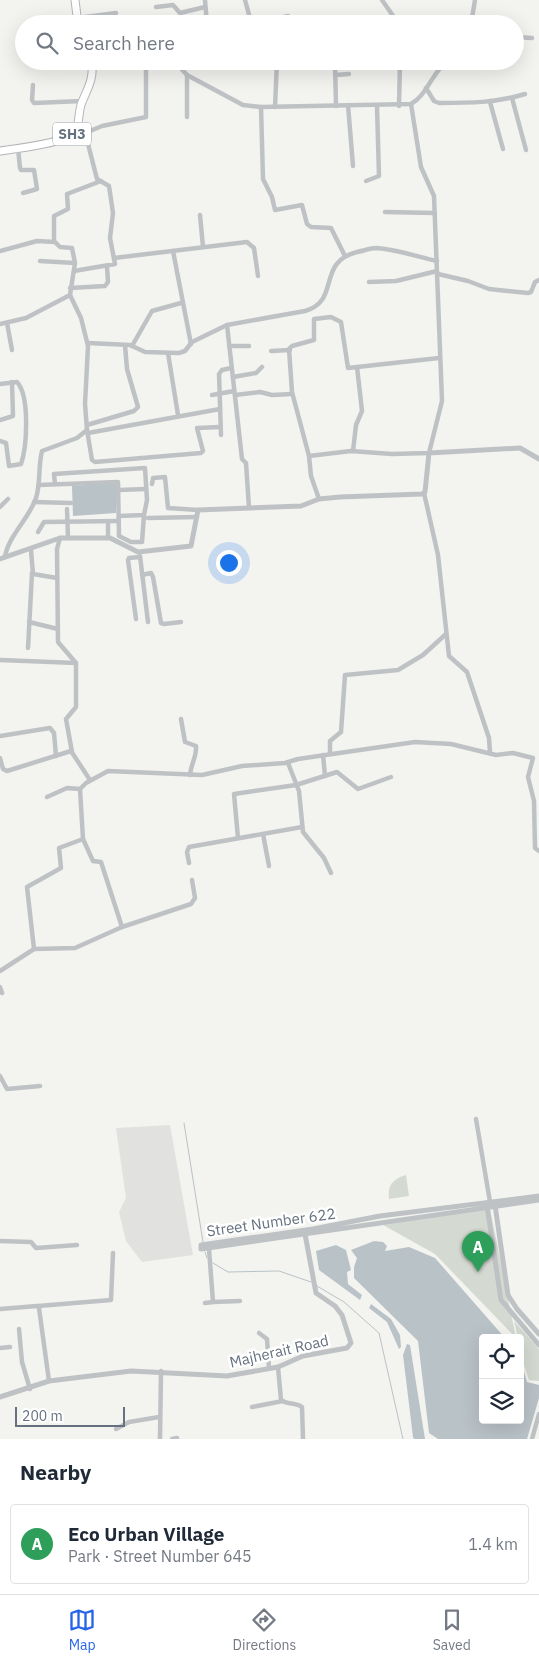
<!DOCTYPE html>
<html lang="en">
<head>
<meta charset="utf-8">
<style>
  :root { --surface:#fff; --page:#f2f2f3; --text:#1f2937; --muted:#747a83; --line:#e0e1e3; --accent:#2563eb }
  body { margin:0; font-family:"IBM Plex Sans",sans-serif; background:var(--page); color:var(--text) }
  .controls { position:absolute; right:15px; bottom:15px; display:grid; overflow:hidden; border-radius:5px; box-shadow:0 5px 20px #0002 }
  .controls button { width:45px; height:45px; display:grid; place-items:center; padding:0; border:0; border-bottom:1px solid var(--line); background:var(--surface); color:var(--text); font:25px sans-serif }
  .scale { position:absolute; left:15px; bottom:12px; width:110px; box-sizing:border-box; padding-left:5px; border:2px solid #65717e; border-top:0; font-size:14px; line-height:18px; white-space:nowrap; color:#65717e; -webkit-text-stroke:4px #fff; paint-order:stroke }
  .you { position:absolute; left:228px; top:562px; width:18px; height:18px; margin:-12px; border:4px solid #fff; border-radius:50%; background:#1a73e8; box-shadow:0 0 0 8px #1a73e833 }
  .badge { display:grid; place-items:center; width:32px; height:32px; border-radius:50%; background:var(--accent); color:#fff; font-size:16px; font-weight:700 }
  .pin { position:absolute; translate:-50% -41px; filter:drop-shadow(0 1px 2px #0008) }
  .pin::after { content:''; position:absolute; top:26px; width:18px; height:15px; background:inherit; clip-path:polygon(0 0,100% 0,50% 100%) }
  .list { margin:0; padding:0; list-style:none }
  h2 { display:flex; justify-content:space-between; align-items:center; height:65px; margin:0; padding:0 20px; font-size:21px }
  h2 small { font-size:16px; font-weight:400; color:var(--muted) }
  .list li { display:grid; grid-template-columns:32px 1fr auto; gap:15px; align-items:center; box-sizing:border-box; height:80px; margin:0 10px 10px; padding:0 10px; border:1px solid var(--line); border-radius:5px }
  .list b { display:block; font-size:19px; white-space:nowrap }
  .list p { margin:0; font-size:16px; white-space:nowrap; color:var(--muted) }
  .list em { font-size:16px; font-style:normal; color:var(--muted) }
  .icon { flex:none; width:28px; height:28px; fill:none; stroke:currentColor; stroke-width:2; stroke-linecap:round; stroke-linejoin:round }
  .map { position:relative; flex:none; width:539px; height:1439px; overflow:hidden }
  .search { position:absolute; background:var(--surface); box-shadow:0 5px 20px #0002; left:15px; right:15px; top:15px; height:55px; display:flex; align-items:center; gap:12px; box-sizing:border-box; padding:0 18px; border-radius:28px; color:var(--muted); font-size:19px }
  .sheet { height:155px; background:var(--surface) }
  nav { display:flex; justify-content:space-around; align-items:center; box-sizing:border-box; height:70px; border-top:1px solid var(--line); background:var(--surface); font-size:14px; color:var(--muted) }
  nav a { display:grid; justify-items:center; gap:2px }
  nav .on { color:var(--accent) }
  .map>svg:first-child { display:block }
  .built { fill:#e1e2e0 }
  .green { fill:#d4dad1 }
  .water { fill:#b9c2c7 }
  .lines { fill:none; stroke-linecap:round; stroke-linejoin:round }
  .stream { stroke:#b9c2c7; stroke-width:1 }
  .primary-casing { stroke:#b3b6b9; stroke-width:9 }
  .minor { stroke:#bfc2c5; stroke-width:4.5 }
  .tertiary { stroke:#bfc2c5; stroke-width:5 }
  .primary { stroke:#fff; stroke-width:7 }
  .labels { text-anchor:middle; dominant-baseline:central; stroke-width:5; stroke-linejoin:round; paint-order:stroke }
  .shield { fill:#fff; stroke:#939ca5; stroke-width:1 }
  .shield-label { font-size:14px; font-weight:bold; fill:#65717e }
  .street-label { font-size:15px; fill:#65717e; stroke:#fff }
</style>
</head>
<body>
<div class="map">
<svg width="539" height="1439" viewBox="0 0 539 1439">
  <rect width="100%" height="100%" fill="#f3f3f0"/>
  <!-- built -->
  <path class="built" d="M170,1125L193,1255L142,1262L126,1241L119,1212L126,1198L116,1128Z"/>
  <!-- green -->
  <g class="green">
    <path d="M406,1175L409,1196L389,1199C387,1185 393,1179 406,1175Z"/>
    <path d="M490,1209L516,1338L435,1254L383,1225Z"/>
    <path d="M514,1321L539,1349V1381L529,1380L520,1353V1338H518Z"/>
  </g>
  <!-- water -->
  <g class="water">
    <path d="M117,483L116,513L73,516L72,486Z"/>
    <path d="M374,1241L383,1242L387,1246L385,1251L409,1247L435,1258L505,1338H483V1420H520V1358L527,1382L539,1385V1398L527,1439H438L429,1433L418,1341L354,1278V1267L357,1258L351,1250Z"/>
    <path d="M336,1245L346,1250L351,1270L347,1272L348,1284L362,1295L360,1300L319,1270L316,1251Z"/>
    <path d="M371,1304L391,1319L400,1335L401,1347L399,1349L387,1322L369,1308Z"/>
    <path d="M407,1344L410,1345L425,1439H414L413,1437L403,1355Z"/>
  </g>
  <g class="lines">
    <!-- stream -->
    <g class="stream">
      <path d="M184,1123L203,1242"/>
      <path d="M205,1252L207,1258"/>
      <path d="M213,1263L228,1272L279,1271L311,1282"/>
      <path d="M317,1286L344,1302L379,1333L403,1439"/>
    </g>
    <!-- primary casing -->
    <g class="primary-casing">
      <g id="primary">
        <path d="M75,0L78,24"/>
        <path d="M0,151C14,149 67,143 75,132C80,124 78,111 82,102C88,88 95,76 91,61"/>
      </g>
    </g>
    <!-- minor -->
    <g class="minor">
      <path d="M205,0L207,24"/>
      <path d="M245,0L251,22L253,24"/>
      <path d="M382,0L398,23"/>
      <path d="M156,7L173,5L180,13L205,7"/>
      <path d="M77,18L116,13"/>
      <path d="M395,21L431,23"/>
      <path d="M52,23V24"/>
      <path d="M259,24L288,16"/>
      <path d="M471,24L475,0"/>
      <path d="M515,37L532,38"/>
      <path d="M242,61H250"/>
      <path d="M92,64H177L187,75L243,105L261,107L411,104C427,95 432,73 447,61"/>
      <path d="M177,64L209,65L210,61"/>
      <path d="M335,64L336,106"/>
      <path d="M335,75L349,74"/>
      <path d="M33,85L32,100L34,103L82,101"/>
      <path d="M426,88L434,101L439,103C469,103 496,103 525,94"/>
      <path d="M512,98L526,150"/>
      <path d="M490,102L503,149"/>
      <path d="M348,105L353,166"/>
      <path d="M399,106L400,61"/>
      <path d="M261,107L263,179L272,197L275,210L302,205L307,224L311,227L331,228L345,256"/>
      <path d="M275,107L277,61"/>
      <path d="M187,117V75"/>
      <path d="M83,134L102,126L146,117V63"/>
      <path d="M18,148L20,168L21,170H34L37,189L23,193"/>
      <path d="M366,181L379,176L377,106"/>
      <path d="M385,212L435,213"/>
      <path d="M200,215L203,247"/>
      <path d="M54,242V216L68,209L67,194L101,181"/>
      <path d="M0,251L37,241L55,242L60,247L72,248L75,263L70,295L81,318L88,346L85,404L87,430L77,438L42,451C38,466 41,482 36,498C29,519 8,536 5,557"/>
      <path d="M173,251L191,344"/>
      <path d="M114,258L247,242L254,248L258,276"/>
      <path d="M40,261L75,263"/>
      <path d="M74,271L115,264L110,238L113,213L109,186L97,179L88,144L78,126"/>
      <path d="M438,274L468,281L489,289L528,293L531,292L535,282L539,280"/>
      <path d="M369,282L396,281L437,271"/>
      <path d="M70,288L105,286L108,282L107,267"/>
      <path d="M7,323L12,350"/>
      <path d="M0,324L26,318L70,295"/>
      <path d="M227,325L242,459L246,463L249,508"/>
      <path d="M88,343L130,345L145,352L179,353L185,351L192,342L227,325L305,311C341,301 316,262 357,252C363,251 370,248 376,248C396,249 417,257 437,261"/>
      <path d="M132,346L152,311L181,303"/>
      <path d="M229,346H249"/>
      <path d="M271,351L290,350"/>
      <path d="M168,353L178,415"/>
      <path d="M233,377L256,373L262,367"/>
      <path d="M0,384L17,382C30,396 27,447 21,464L9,466L6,443L0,441"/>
      <path d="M212,395L234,391"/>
      <path d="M235,395L260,392L272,395L292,394"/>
      <path d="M0,420L13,416L12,382"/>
      <path d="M87,425L134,411L138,407L127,369L125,345"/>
      <path d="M87,430L92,460L95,462L201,453L203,451L197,428L220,427"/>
      <path d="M88,433L220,409"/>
      <path d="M221,435L219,374L222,370L231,368"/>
      <path d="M353,451L356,425L362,411L357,367"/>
      <path d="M309,456L351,451L392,454L429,453L442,401L434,196L421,167L411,104"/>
      <path d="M55,484L54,474L145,468L147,500L144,515L119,516"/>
      <path d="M152,484L153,478L165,477L168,508L198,510"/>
      <path d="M39,485L118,482L119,536L131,542H142L144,515"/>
      <path d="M119,490L146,489"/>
      <path d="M424,493L438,555L449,656L467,672L489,738L490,753"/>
      <path d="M319,499L311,476L309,456L292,392L289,349L292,346L314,340V319L331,317L341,322L348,368L439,358"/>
      <path d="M34,502L71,503"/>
      <path d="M0,507L8,499"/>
      <path d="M67,509L68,538"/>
      <path d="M148,518L197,517"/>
      <path d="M108,521V538"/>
      <path d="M38,532L44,522L119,521"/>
      <path d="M60,538L57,549L58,642L76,663V707L66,719L72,752"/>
      <path d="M31,550L33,574L57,578"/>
      <path d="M140,556L148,622"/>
      <path d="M142,575L151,573L153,577L161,623L164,624L181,622"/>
      <path d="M136,619L128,560L129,558L140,557"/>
      <path d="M29,622L58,629"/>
      <path d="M28,648L32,573"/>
      <path d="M0,660L76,663"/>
      <path d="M181,719L185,742L196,746C197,756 191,764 190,775"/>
      <path d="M0,736L50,728L54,733L56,756"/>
      <path d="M330,754V741L341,732L345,675L398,670L423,655L446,634"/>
      <path d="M323,755L325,776"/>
      <path d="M0,758L3,769L7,771L71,751L90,780"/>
      <path d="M288,763L299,791L303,832L324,858L331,873"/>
      <path d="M47,797L67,788L80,789"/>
      <path d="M263,834L269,866"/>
      <path d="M238,838L234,794L296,785L337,772L358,789L391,777"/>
      <path d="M83,839L93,861L101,862L122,927"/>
      <path d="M189,863L187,852L189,847L302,827"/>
      <path d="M34,949L75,948L122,927L191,904L195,898L192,880"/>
      <path d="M0,971L34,949L27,887L61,868L59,848L83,839L80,789L86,783L108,771L202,775L242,766L285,763L298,759L415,742L451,744L496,755L513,753L533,758L528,777L534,801L535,848L539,851"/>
      <path d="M0,987L2,993"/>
      <path d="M0,1076L7,1089L40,1086"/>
      <path d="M476,1119L490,1202"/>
      <path d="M0,1241L31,1242L36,1248L77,1245"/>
      <path d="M209,1249L213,1302L240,1301"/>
      <path d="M205,1303L213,1302"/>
      <path d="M38,1306L111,1300L113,1253"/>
      <path d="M0,1309L37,1306L39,1308L49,1381"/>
      <path d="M19,1329L22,1362L30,1389"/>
      <path d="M259,1333L267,1339L269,1368"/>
      <path d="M0,1348L10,1347"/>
      <path d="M278,1367L281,1400C287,1405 295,1402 302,1407L303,1439"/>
      <path d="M252,1407L283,1401"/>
      <path d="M116,1429L129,1422L159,1417"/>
      <path d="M160,1439L161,1371"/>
      <path d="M172,1439L177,1438"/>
      <path d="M532,1439L539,1414"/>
    </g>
    <!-- tertiary -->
    <g class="tertiary">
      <path d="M0,559L60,538H110L138,552L191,546L198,510L301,506L319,499L340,497L422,494L425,492L429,453L520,448L539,459"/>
      <path d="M539,1196L380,1216L313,1229L201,1245V1249L539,1200"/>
      <path d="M495,1205L508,1295L517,1309L539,1334"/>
      <path d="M487,1206L501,1300L539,1345"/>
      <path d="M0,1397L49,1381L131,1371L227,1376L278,1367L303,1356L347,1348L351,1343L342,1315L335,1306L316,1293L305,1234"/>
    </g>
    <!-- primary -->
    <use href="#primary" class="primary"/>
  </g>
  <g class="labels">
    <!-- shield labels -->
    <rect class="shield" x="53" y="122.5" width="38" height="23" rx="4"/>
    <g class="shield-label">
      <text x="72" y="134">SH3</text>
    </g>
    <!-- street labels -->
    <g class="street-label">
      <text transform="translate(271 1222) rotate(-8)">Street Number 622</text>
      <text transform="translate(279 1351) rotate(-13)">Majherait Road</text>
    </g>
  </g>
</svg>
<div class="controls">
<button><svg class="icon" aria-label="locate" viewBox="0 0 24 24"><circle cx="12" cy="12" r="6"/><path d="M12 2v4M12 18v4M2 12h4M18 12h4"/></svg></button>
<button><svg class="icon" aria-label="layers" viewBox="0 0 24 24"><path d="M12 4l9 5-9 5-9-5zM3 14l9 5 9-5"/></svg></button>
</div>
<div class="scale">200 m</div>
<div class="you"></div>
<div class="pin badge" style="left:478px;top:1272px;background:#2e9e5b">A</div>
<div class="search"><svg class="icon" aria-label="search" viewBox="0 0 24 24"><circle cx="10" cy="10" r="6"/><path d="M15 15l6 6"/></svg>Search here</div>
</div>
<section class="sheet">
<h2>Nearby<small></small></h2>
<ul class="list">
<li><span class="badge" style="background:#2e9e5b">A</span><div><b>Eco Urban Village</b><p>Park · Street Number 645</p></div><em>1.4 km</em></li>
</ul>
</section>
<nav>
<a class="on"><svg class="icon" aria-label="map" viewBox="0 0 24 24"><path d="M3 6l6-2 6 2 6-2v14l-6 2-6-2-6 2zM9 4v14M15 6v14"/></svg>Map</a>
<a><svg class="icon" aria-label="directions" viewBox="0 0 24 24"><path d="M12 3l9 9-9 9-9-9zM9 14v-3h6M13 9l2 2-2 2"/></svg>Directions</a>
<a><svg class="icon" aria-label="saved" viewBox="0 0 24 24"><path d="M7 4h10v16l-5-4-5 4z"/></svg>Saved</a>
</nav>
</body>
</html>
